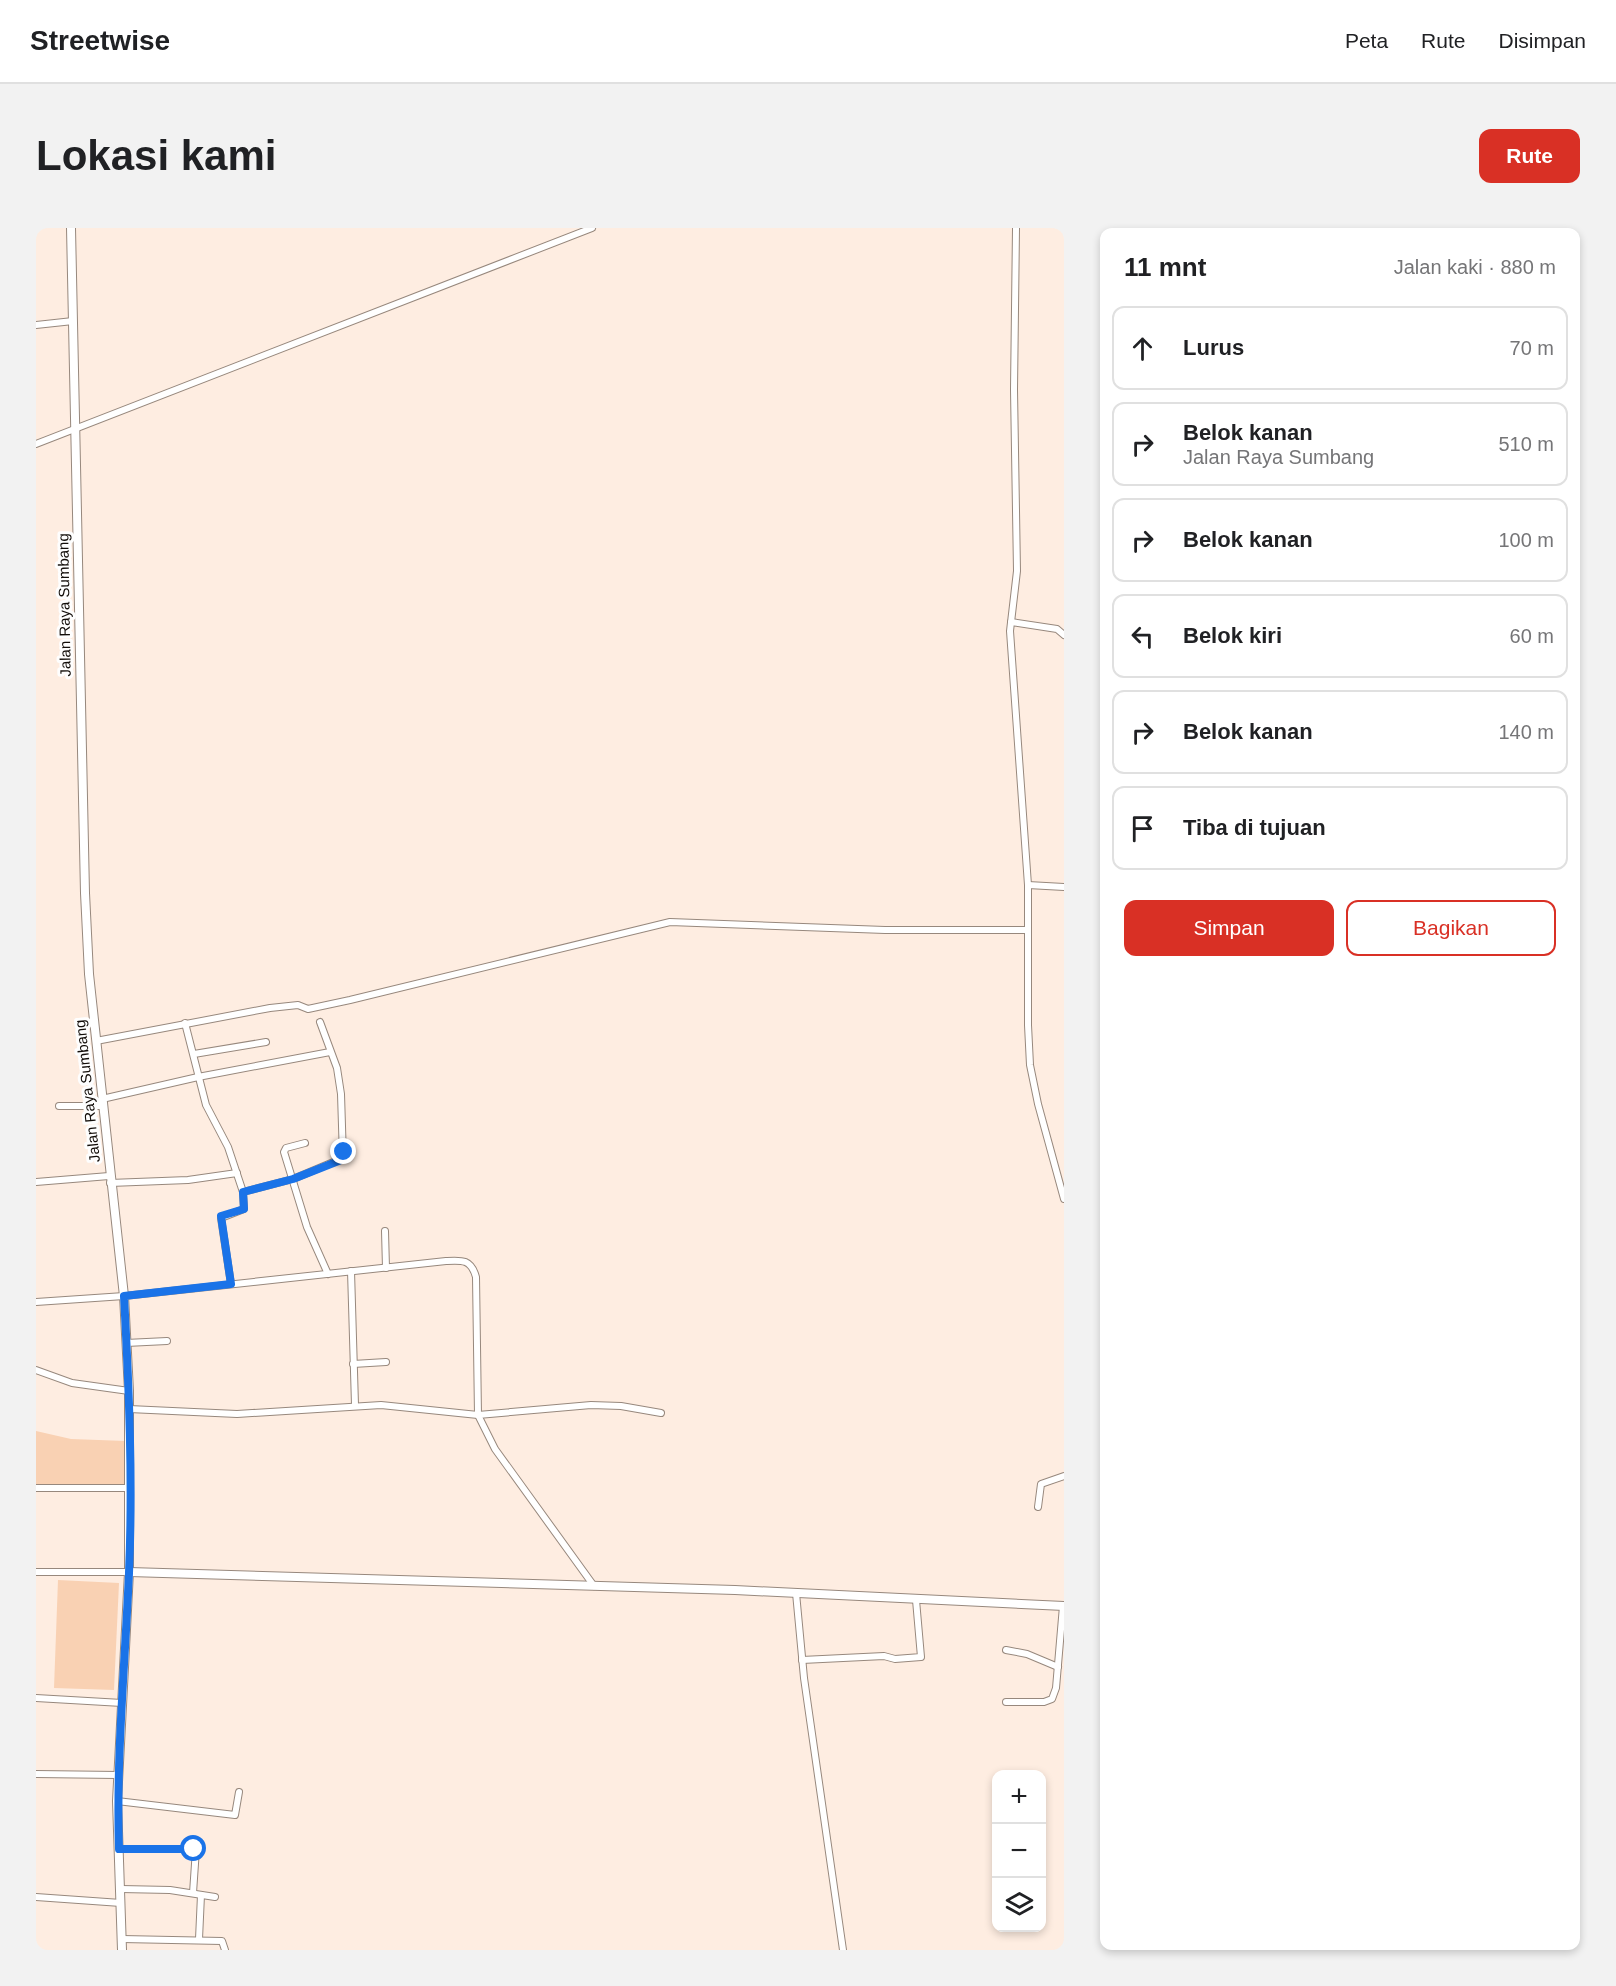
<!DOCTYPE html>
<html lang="id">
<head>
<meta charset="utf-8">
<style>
  :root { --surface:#fff; --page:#f2f2f2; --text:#202124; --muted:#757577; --line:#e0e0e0; --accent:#d93025 }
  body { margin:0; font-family:Arial,sans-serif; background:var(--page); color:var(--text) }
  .controls { position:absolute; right:18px; bottom:18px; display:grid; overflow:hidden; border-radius:12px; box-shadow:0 3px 9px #0003 }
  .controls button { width:54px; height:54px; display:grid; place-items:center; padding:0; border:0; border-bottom:2px solid var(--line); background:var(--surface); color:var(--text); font:30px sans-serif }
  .stop { position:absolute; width:18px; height:18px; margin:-14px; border:4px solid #1a73e8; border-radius:50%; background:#fff }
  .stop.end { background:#1a73e8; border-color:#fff; box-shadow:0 2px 6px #0008 }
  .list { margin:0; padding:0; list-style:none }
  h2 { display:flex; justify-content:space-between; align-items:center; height:78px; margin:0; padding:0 24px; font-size:26px }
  h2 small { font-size:20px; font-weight:400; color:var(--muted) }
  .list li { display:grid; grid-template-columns:39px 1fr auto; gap:18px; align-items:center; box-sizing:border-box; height:84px; margin:0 12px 12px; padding:0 12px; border:2px solid var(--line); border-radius:12px }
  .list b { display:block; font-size:22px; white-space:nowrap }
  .list p { margin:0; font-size:20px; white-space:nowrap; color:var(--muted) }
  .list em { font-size:20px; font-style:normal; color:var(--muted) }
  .actions { display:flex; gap:12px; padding:18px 24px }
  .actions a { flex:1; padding:14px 0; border:2px solid var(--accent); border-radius:12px; text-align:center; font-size:21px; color:var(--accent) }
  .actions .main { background:var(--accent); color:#fff }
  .icon { flex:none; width:33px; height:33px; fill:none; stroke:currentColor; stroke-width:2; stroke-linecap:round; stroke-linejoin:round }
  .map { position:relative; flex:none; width:1028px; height:1722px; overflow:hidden; border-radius:12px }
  header { display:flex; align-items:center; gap:36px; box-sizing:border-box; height:84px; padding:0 30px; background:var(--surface); border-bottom:2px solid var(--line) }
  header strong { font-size:28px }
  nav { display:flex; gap:33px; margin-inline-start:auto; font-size:21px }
  .intro { display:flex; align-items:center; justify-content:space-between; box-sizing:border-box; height:144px; padding:0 36px }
  h1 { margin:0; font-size:42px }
  .button { padding:15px 27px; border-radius:12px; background:var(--accent); color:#fff; font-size:21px; font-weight:700 }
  main { display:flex; gap:36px; padding:0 36px }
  aside { flex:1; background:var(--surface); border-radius:12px; box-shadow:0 3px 9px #0003 }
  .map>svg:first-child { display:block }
  .green { fill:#f9d1b3 }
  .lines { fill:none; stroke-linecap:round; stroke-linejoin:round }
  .minor-casing { stroke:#97887d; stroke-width:8 }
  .tertiary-casing { stroke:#97887d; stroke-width:10 }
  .minor { stroke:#fff; stroke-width:6 }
  .tertiary { stroke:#fff; stroke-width:8 }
  .route { stroke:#1a73e8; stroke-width:8 }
  .labels { text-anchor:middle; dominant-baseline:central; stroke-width:6; stroke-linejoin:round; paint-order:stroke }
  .street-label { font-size:15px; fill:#120d09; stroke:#fefefe }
</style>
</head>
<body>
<header>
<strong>Streetwise</strong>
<nav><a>Peta</a><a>Rute</a><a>Disimpan</a></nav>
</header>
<div class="intro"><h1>Lokasi kami</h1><a class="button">Rute</a></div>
<main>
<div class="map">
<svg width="1028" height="1722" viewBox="0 0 1028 1722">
  <rect width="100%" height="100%" fill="#feede1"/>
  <!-- green -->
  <g class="green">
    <path d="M0,1203L35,1211L90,1213V1257L0,1256Z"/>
    <path d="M22,1352L83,1355L78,1462L18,1460Z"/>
  </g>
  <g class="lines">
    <!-- minor casing -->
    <g class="minor-casing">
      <g id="minor">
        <path d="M980,0L978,162L981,343L974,403L992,657V797L994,837L1002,876L1028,971"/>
        <path d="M0,97L37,93"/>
        <path d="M0,216L556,0"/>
        <path d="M975,394L1021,401L1028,407"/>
        <path d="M992,657L1028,659"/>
        <path d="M149,795L170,877L192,919L207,964L208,981L185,990L195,1056"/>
        <path d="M60,813L234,780L262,777L272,781L314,772L634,694L849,702H992"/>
        <path d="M158,826L230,814"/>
        <path d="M66,871L162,849L294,824"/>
        <path d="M23,878H66"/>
        <path d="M269,915L250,920L248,924L271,999L292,1046"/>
        <path d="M0,954L73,948"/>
        <path d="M74,955L152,952L201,945"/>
        <path d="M207,964L257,951L307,930L305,866L301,840L284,794"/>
        <path d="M349,1003L350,1040"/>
        <path d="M315,1043L319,1177"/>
        <path d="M0,1074L88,1068L410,1033C426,1032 435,1031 440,1049L442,1187L459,1221L558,1358"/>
        <path d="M90,1115L131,1113"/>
        <path d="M317,1136L350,1134"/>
        <path d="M0,1142L36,1155L93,1163"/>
        <path d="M93,1181L201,1186L345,1177L442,1187L555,1177L585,1178L625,1185"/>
        <path d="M0,1260H94"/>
        <path d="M1002,1279L1005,1256L1028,1248"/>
        <path d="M0,1344H93"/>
        <path d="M760,1365L768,1450L807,1722"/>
        <path d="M970,1422L991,1426L1022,1439"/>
        <path d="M766,1432L848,1428L859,1431L885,1429L880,1372"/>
        <path d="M0,1470L86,1475"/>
        <path d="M970,1474H1008L1016,1471L1020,1460L1027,1378"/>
        <path d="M0,1546L82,1547"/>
        <path d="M81,1573L199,1587L203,1564"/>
        <path d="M83,1621H160L157,1665"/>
        <path d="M85,1661L134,1662L179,1669"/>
        <path d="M0,1669L85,1675"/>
        <path d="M86,1711L186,1713L189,1722"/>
        <path d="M163,1711L165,1667"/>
      </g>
    </g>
    <!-- tertiary casing -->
    <g class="tertiary-casing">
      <g id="tertiary">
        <path d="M35,0L49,665L53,746L88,1068L93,1163V1344L81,1573L86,1722"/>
        <path d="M93,1344L699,1362L1028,1378"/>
      </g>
    </g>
    <!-- minor -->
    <use href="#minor" class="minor"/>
    <!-- tertiary -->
    <use href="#tertiary" class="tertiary"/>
  </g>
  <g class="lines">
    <!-- route -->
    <path class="route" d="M158,1621H83C80,1529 89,1437 93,1345C97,1253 93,1160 88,1068L195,1056L185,988L208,981L207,964L257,951L305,932L308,924"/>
  </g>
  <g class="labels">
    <!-- street labels -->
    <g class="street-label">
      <text transform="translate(28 377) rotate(-91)">Jalan Raya Sumbang</text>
      <text transform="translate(51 863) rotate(-96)">Jalan Raya Sumbang</text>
    </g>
  </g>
</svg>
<div class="controls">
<button>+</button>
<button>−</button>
<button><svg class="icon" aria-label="layers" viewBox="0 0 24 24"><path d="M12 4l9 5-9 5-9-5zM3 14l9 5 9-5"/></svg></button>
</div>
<div class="stop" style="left:158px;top:1621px"></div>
<div class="stop end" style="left:308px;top:924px"></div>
</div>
<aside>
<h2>11 mnt<small>Jalan kaki · 880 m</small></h2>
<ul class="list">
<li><svg class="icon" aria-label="ahead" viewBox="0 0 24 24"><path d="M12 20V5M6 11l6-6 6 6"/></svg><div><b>Lurus</b></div><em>70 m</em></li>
<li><svg class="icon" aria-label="right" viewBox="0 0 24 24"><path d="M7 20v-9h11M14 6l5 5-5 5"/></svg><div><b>Belok kanan</b><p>Jalan Raya Sumbang</p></div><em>510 m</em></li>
<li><svg class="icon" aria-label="right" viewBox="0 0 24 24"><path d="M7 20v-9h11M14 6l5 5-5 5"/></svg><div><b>Belok kanan</b></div><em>100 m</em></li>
<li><svg class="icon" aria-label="left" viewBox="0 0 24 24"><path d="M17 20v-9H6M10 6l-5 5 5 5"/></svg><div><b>Belok kiri</b></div><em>60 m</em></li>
<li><svg class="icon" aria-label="right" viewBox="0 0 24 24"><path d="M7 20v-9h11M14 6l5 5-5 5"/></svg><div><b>Belok kanan</b></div><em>140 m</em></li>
<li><svg class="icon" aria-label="arrive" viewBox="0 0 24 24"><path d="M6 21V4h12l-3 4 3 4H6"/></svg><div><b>Tiba di tujuan</b></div></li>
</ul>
<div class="actions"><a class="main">Simpan</a><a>Bagikan</a></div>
</aside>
</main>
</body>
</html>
